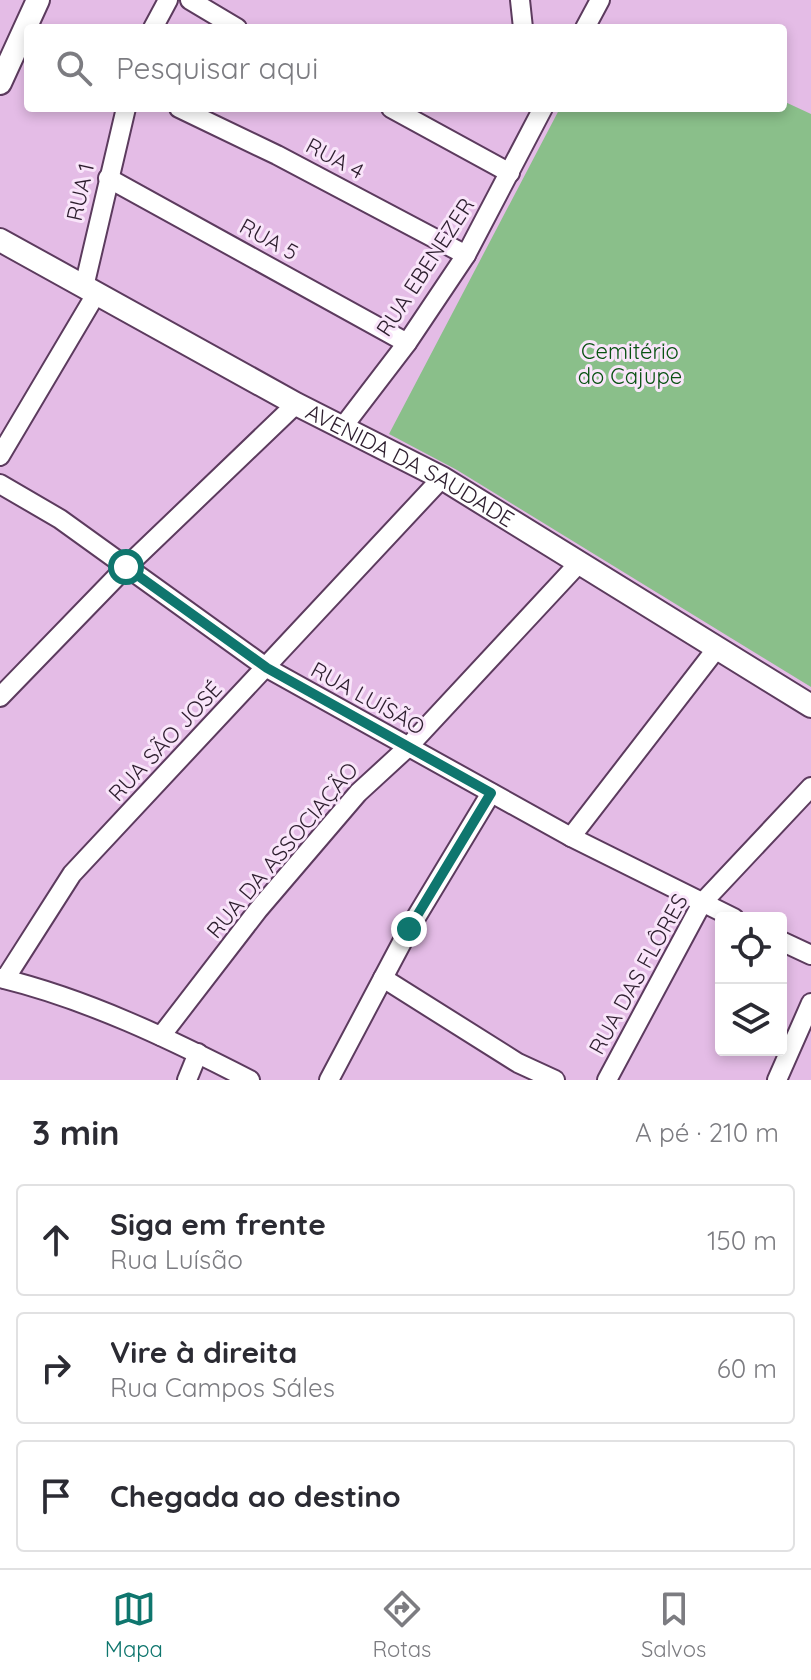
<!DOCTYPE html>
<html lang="pt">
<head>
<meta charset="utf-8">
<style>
  :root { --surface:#fff; --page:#f7f7f7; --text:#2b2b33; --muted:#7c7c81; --line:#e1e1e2; --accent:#0f766e }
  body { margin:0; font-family:Quicksand,sans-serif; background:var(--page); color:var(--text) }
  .controls { position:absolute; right:24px; bottom:24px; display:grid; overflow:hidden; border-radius:8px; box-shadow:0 4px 12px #0003 }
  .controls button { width:72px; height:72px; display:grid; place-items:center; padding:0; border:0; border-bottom:2px solid var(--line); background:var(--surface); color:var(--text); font:40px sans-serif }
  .stop { position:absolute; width:24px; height:24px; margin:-18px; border:6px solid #0f766e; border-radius:50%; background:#fff }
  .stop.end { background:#0f766e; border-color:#fff; box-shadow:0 2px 8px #0008 }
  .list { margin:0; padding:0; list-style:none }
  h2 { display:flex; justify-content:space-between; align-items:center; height:104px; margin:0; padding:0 32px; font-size:34px }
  h2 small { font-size:26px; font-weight:400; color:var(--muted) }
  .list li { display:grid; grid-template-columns:52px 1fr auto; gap:24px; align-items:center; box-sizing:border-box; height:112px; margin:0 16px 16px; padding:0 16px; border:2px solid var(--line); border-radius:8px }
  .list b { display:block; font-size:30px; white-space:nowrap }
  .list p { margin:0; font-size:26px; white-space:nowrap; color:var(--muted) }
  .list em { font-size:26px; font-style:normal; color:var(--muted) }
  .icon { flex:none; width:44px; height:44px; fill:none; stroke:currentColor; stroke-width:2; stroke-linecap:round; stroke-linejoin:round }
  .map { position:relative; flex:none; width:811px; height:1080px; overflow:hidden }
  .search { position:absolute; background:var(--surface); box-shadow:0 4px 12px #0003; left:24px; right:24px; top:24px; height:88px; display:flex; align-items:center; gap:20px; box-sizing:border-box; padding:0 28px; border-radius:8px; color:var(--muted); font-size:30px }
  .sheet { height:488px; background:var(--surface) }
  nav { display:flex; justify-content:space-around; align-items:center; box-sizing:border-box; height:112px; border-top:2px solid var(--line); background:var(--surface); font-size:22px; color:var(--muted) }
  nav a { display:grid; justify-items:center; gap:4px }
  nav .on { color:var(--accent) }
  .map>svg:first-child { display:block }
  .green { fill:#8abf8a }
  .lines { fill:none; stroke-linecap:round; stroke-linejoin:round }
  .minor-casing { stroke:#5c3b5e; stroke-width:22 }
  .tertiary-casing { stroke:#5c3b5e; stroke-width:26 }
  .minor { stroke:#fff; stroke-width:18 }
  .tertiary { stroke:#fff; stroke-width:22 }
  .route { stroke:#0f766e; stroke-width:10 }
  .labels { text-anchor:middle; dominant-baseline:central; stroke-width:6; stroke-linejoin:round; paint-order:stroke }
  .street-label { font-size:22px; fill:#2d1e2e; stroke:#f9e5fa }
  .park-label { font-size:22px; fill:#085212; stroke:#f9e5fa }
</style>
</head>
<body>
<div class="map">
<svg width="811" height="1080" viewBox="0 0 811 1080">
  <rect width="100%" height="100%" fill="#e4bce6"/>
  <!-- green -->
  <path class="green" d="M783,101L811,114V687L457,470L389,434L560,108H783Z"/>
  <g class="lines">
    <!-- minor casing -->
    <g class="minor-casing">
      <g id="minor">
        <path d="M190,0L237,28"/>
        <path d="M520,0L523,28"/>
        <path d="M153,28L168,0"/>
        <path d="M585,28L600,0"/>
        <path d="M179,108L277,155L466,255"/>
        <path d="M391,108L510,173"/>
        <path d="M108,178L407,343"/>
        <path d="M84,287L126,108"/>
        <path d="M342,428L407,343L466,255L543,108"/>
        <path d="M0,456L96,294"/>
        <path d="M0,484L60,519L267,668L571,837L734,918"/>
        <path d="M0,697L126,567L296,404"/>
        <path d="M571,837L717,648"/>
        <path d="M781,941L811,955"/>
        <path d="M0,978C87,999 170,1039 250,1080"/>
        <path d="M383,978L518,1063L555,1080"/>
        <path d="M5,979L72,874L442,478"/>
        <path d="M161,1036L258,910L358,793L407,748L580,562"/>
        <path d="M187,1080L198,1053"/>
        <path d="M329,1080L409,929L491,793"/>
        <path d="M607,1080L702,903L811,787"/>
        <path d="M777,1080L811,1003"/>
      </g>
    </g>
    <!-- tertiary casing -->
    <g class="tertiary-casing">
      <g id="tertiary">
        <path d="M0,83L38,0"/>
        <path id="s1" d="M0,240L296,404L442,478L811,706"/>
      </g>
    </g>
    <!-- minor -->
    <use href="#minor" class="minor"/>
    <!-- tertiary -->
    <use href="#tertiary" class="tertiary"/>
  </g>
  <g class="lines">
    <!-- route -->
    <path class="route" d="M126,567L267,668L491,793L409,929"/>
  </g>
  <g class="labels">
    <!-- street labels -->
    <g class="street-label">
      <text transform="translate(335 158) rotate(28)">RUA 4</text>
      <text transform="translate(80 192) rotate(-77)">RUA 1</text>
      <text transform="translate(269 239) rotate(29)">RUA 5</text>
      <text transform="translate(425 267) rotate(-57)">RUA EBENEZER</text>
      <text stroke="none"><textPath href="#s1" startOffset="468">AVENIDA DA SAUDADE</textPath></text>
      <text transform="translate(368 698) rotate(29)">RUA LUÍSÃO</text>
      <text transform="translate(165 741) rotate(-47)">RUA SÃO JOSÉ</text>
      <text transform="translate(282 850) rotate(-50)">RUA DA ASSOCIAÇÃO</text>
      <text transform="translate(638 974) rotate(-61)">RUA DAS FLÔRES</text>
    </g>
    <!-- park labels -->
    <g class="park-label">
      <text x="630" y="351">Cemitério<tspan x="630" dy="25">do Cajupe</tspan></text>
    </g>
  </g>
</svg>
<div class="controls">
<button><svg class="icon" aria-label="locate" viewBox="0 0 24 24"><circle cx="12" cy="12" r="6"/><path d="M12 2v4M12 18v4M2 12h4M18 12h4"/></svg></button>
<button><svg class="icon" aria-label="layers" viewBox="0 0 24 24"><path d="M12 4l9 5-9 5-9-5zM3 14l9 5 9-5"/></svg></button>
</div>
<div class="stop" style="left:126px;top:567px"></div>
<div class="stop end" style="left:409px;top:929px"></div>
<div class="search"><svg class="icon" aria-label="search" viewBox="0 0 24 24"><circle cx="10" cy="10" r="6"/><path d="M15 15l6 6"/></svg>Pesquisar aqui</div>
</div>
<section class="sheet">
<h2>3 min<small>A pé · 210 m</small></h2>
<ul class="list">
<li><svg class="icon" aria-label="ahead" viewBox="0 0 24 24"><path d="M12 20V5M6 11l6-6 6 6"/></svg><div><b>Siga em frente</b><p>Rua Luísão</p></div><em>150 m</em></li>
<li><svg class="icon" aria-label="right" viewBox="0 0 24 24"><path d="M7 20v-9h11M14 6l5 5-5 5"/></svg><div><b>Vire à direita</b><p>Rua Campos Sáles</p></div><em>60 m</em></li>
<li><svg class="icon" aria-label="arrive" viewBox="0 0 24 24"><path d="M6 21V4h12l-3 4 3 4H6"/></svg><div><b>Chegada ao destino</b></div></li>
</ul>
</section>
<nav>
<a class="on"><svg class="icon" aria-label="map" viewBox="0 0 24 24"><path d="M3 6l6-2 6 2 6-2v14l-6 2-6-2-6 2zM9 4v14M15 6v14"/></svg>Mapa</a>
<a><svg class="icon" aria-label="directions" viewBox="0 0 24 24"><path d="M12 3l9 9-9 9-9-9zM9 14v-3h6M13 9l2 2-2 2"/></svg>Rotas</a>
<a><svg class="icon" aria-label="saved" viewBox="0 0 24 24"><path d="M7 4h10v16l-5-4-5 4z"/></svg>Salvos</a>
</nav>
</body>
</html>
